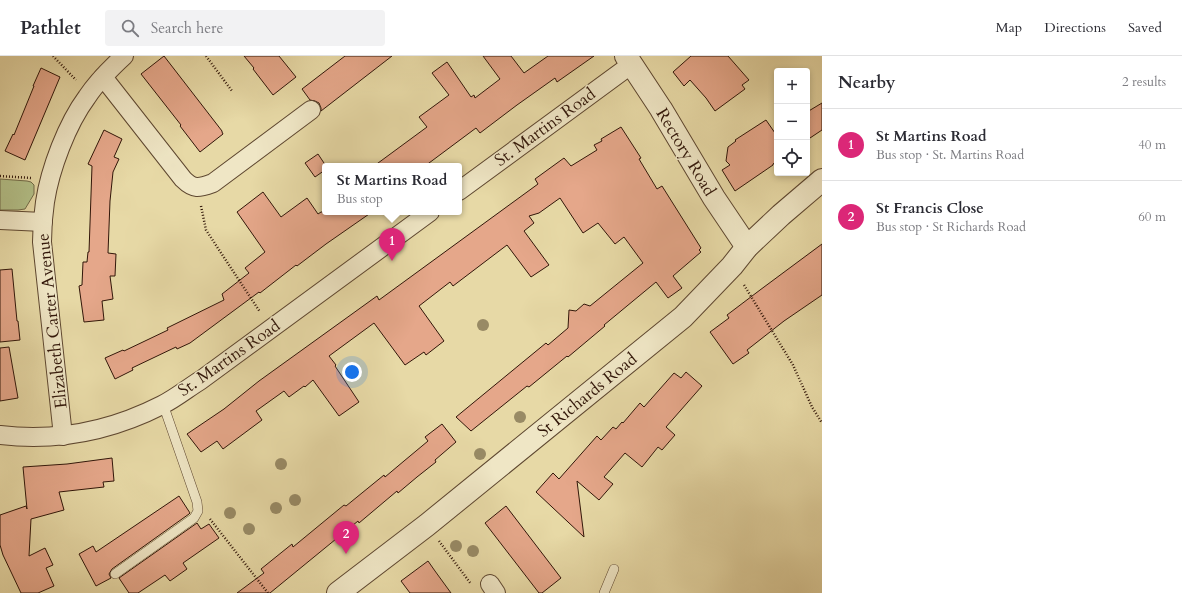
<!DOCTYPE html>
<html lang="en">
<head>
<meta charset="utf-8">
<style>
  :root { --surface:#fff; --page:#f2f2f3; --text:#2b2b33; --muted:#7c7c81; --line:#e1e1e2; --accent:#db2777 }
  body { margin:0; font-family:Cardo,serif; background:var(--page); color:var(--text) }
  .controls { position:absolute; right:12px; top:12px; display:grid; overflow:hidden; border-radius:4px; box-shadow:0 2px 6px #0003 }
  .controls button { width:36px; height:36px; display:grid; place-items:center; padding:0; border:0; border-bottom:1px solid var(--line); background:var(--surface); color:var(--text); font:20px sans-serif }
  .you { position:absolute; left:352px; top:316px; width:14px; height:14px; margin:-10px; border:3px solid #fff; border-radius:50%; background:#1a73e8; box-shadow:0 0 0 6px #1a73e833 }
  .badge { display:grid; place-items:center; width:26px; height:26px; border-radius:50%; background:var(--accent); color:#fff; font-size:13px; font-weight:700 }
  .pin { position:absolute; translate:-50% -33px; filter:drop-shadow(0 1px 2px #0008) }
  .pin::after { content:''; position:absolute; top:21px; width:14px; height:12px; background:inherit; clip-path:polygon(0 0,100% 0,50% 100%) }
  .popup { position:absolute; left:322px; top:107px; width:140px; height:52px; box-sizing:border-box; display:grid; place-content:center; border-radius:4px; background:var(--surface); filter:drop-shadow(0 1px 3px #0005); font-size:13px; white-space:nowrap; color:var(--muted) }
  .popup b { font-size:15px; color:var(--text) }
  .popup::after { content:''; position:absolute; left:50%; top:100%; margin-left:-8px; border:8px solid transparent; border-top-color:var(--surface) }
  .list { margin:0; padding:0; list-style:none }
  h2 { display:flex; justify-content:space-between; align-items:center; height:52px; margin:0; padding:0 16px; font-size:17px }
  h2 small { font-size:13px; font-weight:400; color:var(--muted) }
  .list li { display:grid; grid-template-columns:26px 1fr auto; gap:12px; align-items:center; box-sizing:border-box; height:72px; padding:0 16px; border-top:1px solid var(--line) }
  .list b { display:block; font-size:15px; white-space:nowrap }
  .list p { margin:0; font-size:13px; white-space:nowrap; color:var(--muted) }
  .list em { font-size:13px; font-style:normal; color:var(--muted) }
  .icon { flex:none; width:22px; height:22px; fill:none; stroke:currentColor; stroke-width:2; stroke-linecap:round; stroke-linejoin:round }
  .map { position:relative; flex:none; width:822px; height:537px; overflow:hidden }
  header { display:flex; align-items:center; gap:24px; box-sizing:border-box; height:56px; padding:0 20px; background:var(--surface); border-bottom:1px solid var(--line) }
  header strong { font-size:19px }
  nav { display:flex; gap:22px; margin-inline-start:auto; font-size:14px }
  .search { width:280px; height:36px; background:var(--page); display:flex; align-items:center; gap:10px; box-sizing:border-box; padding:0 14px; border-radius:4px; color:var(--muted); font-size:15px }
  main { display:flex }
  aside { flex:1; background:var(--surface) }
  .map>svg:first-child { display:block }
  .green { fill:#b3c088; stroke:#726b48 }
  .building { fill:#e5a78a; stroke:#311609 }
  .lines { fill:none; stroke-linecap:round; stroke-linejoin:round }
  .service-casing { stroke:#5e4730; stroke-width:10 }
  .minor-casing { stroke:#5e4730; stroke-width:20 }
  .tertiary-casing { stroke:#5e4730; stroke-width:24 }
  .path { stroke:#311609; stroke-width:2.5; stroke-dasharray:1 2; stroke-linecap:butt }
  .service { stroke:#efe6c5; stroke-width:9 }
  .minor { stroke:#efe6c5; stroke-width:18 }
  .tertiary { stroke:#efe6c5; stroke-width:22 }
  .tree { fill:#988a65 }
  .labels { text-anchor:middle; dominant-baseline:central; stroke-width:3; stroke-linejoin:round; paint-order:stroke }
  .street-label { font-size:17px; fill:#311609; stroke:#efe6c5 }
</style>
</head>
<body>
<header>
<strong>Pathlet</strong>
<div class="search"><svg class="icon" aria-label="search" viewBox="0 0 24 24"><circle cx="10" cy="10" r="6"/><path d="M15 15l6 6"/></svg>Search here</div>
<nav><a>Map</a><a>Directions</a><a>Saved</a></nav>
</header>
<main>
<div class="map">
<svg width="822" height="537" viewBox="0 0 822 537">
  <rect width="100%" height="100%" fill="#e7d9a6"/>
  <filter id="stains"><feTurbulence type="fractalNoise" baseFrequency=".005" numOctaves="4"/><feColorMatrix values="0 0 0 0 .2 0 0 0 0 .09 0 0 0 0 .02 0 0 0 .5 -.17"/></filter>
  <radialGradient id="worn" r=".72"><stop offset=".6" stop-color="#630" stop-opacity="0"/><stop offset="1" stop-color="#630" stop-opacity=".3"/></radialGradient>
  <!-- green -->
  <path class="green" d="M0,123L27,125L31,126L34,129V138L25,153L18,154H0Z"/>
  <!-- building -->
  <g class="building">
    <path d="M164,0L222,75V76L223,78L200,96L180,70L181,69L141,18Z"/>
    <path d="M244,0H279L296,21L273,39L253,13L254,12Z"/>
    <path d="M345,0H392L321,55V52L319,47L315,45L310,44L302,33Z"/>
    <path d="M483,0H511L524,17L548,0H594L557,26L555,22L517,49L480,77L476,72L425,110H374L427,71L419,61L449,39L432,17L447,6L471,41L474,39L475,42L500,23Z"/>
    <path d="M691,0H728L749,24L742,29L745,33L715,55L706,42L690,24L684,30L673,16Z"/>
    <path d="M41,12L60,21L25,104L5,95L13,78L14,79L34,30H33Z"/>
    <path d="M822,47V74L807,84V56Z"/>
    <path d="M766,64L775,77L777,75V105L773,108V109L735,135L722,114L730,109L726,105L728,91L736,85L735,84Z"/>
    <path d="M621,71L641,102L639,103L657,133L662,130L701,192L699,194L701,196L673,220L682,232L668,242L656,226L604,269L605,270L568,301L567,300L529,331L527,330L471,375L456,361L546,287L548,289L568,272L569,254L576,255L584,248L590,250L643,207L624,181L615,188L598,167L583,177L560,142L539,157L529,160L534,167L524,175L549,209L531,221L507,189L453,230L450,226L419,250L444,285L426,299L424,296L405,309L374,267L329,300L336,309L335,310L359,346L339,360L313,324L305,331L304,330L289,341L284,335L256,355L262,364L223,393L217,385L201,396L187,378L224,353L259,325L377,240L379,244L538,128L535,123L564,102L571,110L597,94L594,89L602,85L601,83Z"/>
    <path d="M104,74L122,83L114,101L119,103L113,116L110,145L108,197L116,198L115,220H110L113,243L102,245L104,264L84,266L79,230L82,229L83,206H87L88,196H89L92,110L88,108Z"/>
    <path d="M318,98L326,110H325V114L315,121L305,107Z"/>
    <path d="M263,136L281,161L307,142L318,158L321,156H372L326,188L297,210L296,209L260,237L259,236L190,287L177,293L176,291L132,312L133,314L115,323L105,302L123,294L124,295L168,274L167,272L224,244L222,238L249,217L245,212L265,196L237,156Z"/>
    <path d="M822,188V239L784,265L747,294L749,297L733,308L710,276L729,262L727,259L760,234Z"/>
    <path d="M12,213L17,265H18L20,284L0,286V214Z"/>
    <path d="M9,291L18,342L0,345V292Z"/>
    <path d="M686,316L702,330L666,371L675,379L662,394L658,391L642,411L625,397L604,421L613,428L599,444L577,425L584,481L536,436L553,417L559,423L597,380L601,384L613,371L616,373L622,366L623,367L640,347L644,351L674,317L681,322Z"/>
    <path d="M442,368L456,386L435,404L436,406L417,421L398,437L397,435L359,467L358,465L270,537H237L264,517L261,513L292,488L293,491L344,449L346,450L384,419L385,421L404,405L428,385L425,381Z"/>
    <path d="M112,402L114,425L103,426L104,431L59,436L64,454L31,463L29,500L45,492L53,509L46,512L54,530L38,537H21L3,499L0,489V459L26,450L27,453L23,411L67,408Z"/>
    <path d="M179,440L190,457L189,458L112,513L109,518L111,522L96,530L79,498L93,490L96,496Z"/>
    <path d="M506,450L561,522L542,537H539L485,467Z"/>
    <path d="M197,467L201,473L209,468L219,482L183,507L187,513L170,525L165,519L138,537H129L119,522Z"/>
    <path d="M428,505L435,515L451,537H410L401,525Z"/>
  </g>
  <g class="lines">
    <!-- service casing -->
    <g class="service-casing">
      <g id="service">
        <path d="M115,518L194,462L198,455L197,446L163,348"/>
        <path d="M604,537L614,513"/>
      </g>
    </g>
    <!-- minor casing -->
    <g class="minor-casing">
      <g id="minor">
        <path d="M103,21L183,123C194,134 199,132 213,127L311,54"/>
        <path d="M459,135L632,8"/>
        <path d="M0,164L43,166"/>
        <path d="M0,379C58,386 111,375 162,349C176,342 188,332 201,324L430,156"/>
        <path d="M63,380L42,186C42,172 43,159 45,146C50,113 67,68 87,41C97,26 111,12 124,0"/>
        <path d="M490,528L496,537"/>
      </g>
    </g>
    <!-- tertiary casing -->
    <g class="tertiary-casing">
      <g id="tertiary">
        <path d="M626,0L661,53L714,142L747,191"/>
        <path d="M338,537L427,469L683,261L732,210L747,191L781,159L822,124"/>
      </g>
    </g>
    <!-- path -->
    <g class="path">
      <path d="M53,0L76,24"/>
      <path d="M206,0L232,35"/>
      <path d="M0,120L31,122"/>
      <path d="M201,150L206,174L260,256"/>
      <path d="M744,229L793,309L812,351L822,367"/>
      <path d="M210,463L268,537"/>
      <path d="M439,485L471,528"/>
    </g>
    <!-- service -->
    <use href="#service" class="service"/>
    <!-- minor -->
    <use href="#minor" class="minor"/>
    <!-- tertiary -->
    <use href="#tertiary" class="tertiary"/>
  </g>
  <!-- trees -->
  <g class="tree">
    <circle cx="483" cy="269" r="6"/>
    <circle cx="520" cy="361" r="6"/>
    <circle cx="480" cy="398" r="6"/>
    <circle cx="281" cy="408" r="6"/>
    <circle cx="295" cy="444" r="6"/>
    <circle cx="276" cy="452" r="6"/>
    <circle cx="230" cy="457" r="6"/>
    <circle cx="249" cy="473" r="6"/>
    <circle cx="456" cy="490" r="6"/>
    <circle cx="473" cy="495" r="6"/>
  </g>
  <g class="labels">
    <!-- street labels -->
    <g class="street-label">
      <text transform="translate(545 71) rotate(-36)">St. Martins Road</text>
      <text transform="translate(686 96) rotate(59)">Rectory Road</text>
      <text transform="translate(52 265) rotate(-96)">Elizabeth Carter Avenue</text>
      <text transform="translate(229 302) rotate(-35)">St. Martins Road</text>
      <text transform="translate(587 339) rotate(-39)">St Richards Road</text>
    </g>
  </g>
  <rect width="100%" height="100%" filter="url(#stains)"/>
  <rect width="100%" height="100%" fill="url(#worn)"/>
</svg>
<div class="controls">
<button>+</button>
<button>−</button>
<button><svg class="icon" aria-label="locate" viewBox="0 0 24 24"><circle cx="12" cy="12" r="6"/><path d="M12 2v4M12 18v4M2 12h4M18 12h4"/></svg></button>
</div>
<div class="you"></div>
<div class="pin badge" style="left:392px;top:205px">1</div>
<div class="popup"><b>St Martins Road</b>Bus stop</div>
<div class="pin badge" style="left:346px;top:498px">2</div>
</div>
<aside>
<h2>Nearby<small>2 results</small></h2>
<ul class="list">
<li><span class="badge">1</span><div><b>St Martins Road</b><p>Bus stop · St. Martins Road</p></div><em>40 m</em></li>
<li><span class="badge">2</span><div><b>St Francis Close</b><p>Bus stop · St Richards Road</p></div><em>60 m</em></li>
</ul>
</aside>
</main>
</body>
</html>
